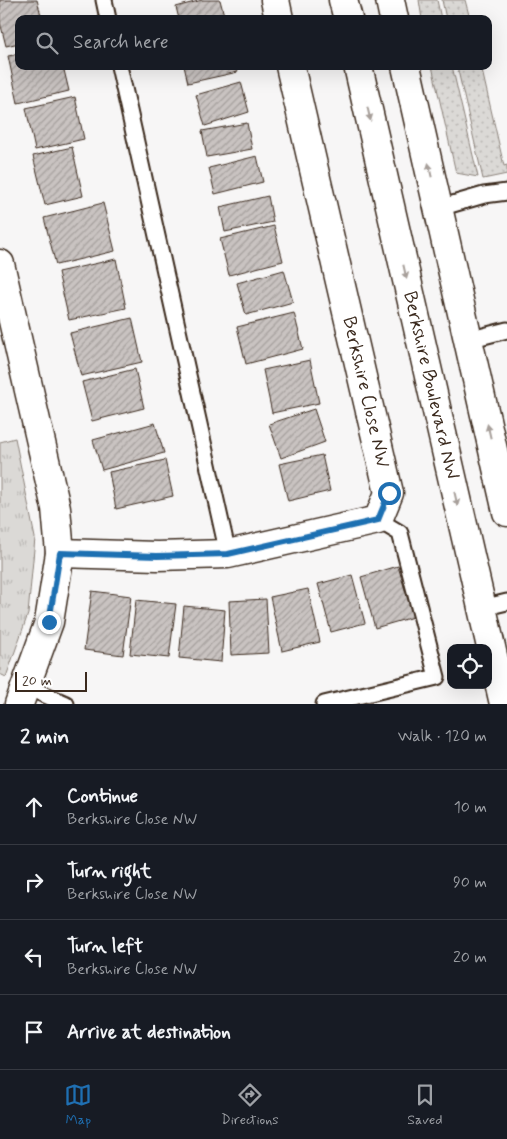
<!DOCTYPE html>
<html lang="en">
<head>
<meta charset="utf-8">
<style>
  :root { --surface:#171b24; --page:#20242c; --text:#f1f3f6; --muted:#9ea1a6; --line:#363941; --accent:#1f6fb2 }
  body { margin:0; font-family:Mynerve,sans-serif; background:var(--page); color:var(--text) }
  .controls { position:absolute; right:15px; bottom:15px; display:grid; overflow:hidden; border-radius:10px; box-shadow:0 5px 20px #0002 }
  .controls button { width:45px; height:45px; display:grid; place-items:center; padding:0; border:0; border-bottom:1px solid var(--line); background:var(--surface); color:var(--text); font:25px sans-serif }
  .scale { position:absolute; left:15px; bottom:12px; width:72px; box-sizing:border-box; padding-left:5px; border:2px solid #3b2a1e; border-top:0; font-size:14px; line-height:18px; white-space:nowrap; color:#3b2a1e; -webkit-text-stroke:4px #fff; paint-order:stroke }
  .stop { position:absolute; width:15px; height:15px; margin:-11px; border:4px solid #1f6fb2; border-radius:50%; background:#fff }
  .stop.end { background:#1f6fb2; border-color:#fff; box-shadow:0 1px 5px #0008 }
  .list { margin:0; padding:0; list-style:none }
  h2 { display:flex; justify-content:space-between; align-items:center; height:65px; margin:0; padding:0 20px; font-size:21px }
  h2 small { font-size:16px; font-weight:400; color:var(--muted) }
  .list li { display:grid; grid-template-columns:32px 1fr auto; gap:15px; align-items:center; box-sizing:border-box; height:75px; padding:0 20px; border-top:1px solid var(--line) }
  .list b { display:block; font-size:19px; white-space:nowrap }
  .list p { margin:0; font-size:16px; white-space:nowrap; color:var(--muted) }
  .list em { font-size:16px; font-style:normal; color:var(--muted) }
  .icon { flex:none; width:28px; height:28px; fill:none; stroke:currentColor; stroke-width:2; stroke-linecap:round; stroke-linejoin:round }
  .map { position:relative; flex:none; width:507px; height:704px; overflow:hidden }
  .search { position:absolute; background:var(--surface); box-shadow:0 5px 20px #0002; left:15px; right:15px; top:15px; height:55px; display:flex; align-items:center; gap:12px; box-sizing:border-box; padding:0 18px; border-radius:10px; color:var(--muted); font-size:19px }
  .sheet { height:365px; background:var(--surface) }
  nav { display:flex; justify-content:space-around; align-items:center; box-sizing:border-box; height:70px; border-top:1px solid var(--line); background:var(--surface); font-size:14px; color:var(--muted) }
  nav a { display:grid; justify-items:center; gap:2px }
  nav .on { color:var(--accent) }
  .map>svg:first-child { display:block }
  .grass { fill:url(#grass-dots); stroke:#8b827a }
  .park { fill:url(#park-tufts); stroke:#8b827a }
  .building { fill:url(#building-hatch); stroke:#3b2a1e }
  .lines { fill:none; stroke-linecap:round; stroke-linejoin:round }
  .lane-casing { stroke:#3b2a1e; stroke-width:19 }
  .street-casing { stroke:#3b2a1e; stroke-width:31 }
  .secondary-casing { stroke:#3b2a1e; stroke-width:31 }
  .lane { stroke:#fff; stroke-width:15 }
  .street { stroke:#fff; stroke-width:28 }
  .secondary { stroke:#fff; stroke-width:28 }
  .oneway { fill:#a79f9a }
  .route { stroke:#1f6fb2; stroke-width:6 }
  .labels { text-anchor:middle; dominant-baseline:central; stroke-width:5; stroke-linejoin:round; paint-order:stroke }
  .street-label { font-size:19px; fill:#3b2a1e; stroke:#fff }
</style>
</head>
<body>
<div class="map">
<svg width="507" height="704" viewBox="0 0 507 704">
  <defs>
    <pattern id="grass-dots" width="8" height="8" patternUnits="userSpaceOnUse" patternTransform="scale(1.25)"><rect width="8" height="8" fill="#dbd9d6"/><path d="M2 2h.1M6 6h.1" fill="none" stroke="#bdbab7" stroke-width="1.8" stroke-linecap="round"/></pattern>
    <pattern id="park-tufts" width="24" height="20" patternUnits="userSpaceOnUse" patternTransform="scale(1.25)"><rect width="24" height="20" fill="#dbd9d6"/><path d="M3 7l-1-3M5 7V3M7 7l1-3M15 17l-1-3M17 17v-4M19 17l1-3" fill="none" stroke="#bdbab7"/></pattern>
    <pattern id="building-hatch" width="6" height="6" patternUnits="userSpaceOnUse" patternTransform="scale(1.25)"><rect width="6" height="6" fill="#c9c3c1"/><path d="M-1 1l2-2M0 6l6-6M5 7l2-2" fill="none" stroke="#a49f9c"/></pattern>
  </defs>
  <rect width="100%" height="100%" fill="#f7f6f6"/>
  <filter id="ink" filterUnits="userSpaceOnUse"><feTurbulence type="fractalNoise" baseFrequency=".02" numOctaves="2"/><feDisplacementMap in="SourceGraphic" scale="10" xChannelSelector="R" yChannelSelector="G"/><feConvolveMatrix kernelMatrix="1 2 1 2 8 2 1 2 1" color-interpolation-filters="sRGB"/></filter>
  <g filter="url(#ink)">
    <!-- grass -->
    <g class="grass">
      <path d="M419,0H437L441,19H422Z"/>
      <path d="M442,0H465L470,19H446Z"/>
      <path d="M432,66H452L478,177L456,173Z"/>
      <path d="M457,66H481L504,166L507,165V174L483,179Z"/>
    </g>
    <!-- park -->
    <path class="park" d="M15,438L35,538L28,614L6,677L0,674V442Z"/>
    <!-- building -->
    <g class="building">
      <path d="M0,0H37L42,19H19V43L6,46L0,22Z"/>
      <path d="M202,0H220L225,19H179L176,7Z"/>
      <path d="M19,54V66H63L69,91L18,103L8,56Z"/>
      <path d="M184,66H236L238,72L188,83Z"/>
      <path d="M241,82L249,112L205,126L196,95Z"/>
      <path d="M75,97L84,139L35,150L26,108Z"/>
      <path d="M247,123L252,149L207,157L202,131Z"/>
      <path d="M72,147L83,196L45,205L33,156Z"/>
      <path d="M257,156L263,182L215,194L209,168Z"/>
      <path d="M268,196L273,222L225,232L220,207Z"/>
      <path d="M103,203L115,251L56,265L44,218Z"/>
      <path d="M274,226L283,261L229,275L220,239Z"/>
      <path d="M116,259L126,308L69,320L58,272Z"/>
      <path d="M284,270L293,302L246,315L237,283Z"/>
      <path d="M294,313L303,349L246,364L237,327Z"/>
      <path d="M132,318L142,362L81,376L70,333Z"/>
      <path d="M310,360L319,403L272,413L263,370Z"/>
      <path d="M135,369L144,408L92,421L82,382Z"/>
      <path d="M314,409L325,442L281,458L269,424Z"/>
      <path d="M155,423L164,453L102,470L93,440Z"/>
      <path d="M322,455L330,491L288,501L279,464Z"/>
      <path d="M165,460L173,496L116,509L109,472Z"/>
      <path d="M398,566L413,617L375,628L361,577Z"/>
      <path d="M352,575L365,623L331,632L318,584Z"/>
      <path d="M308,589L320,642L282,651L270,597Z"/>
      <path d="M92,591L131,596L123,655L84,650Z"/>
      <path d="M266,599L269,653L231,655L229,601Z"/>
      <path d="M136,600L176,604L169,658L130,654Z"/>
      <path d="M184,606L225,610L221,662L179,658Z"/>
    </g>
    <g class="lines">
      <!-- lane casing -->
      <g class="lane-casing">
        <g id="lane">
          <path d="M104,0L108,19"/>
          <path d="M119,66L228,554"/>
          <path d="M439,208L484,195L507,192"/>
          <path d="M468,340L507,330"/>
          <path d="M482,608L507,602"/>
          <path d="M27,687L66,704"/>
          <path d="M324,704L437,677L400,533L378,520"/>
        </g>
      </g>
      <!-- street casing -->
      <g class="street-casing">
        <g id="street">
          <path d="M275,0L279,19"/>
          <path d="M0,264L56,508L60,553L49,622L19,704"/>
          <path d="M60,553L157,556L228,554L378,520L389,493L290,66"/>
        </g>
      </g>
      <!-- secondary casing -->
      <g class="secondary-casing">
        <g id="secondary">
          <path d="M343,0L348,19"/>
          <path d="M390,0L394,19"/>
          <path d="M358,66L504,704"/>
          <path d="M406,66L507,512"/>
        </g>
      </g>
      <!-- lane -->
      <use href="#lane" class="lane"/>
      <!-- street -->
      <use href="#street" class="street"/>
      <!-- secondary -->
      <use href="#secondary" class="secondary"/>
    </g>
    <!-- one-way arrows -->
    <defs><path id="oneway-solid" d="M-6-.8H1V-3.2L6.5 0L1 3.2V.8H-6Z" transform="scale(1.25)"/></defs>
    <g class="oneway">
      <use href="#oneway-solid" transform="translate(369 114) rotate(77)"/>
      <use href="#oneway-solid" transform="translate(430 170) rotate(-103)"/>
      <use href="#oneway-solid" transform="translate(405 272) rotate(77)"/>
      <use href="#oneway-solid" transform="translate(489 431) rotate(-103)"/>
      <use href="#oneway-solid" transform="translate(456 499) rotate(77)"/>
    </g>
  </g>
  <g class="lines" filter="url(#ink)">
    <!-- route -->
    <path class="route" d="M49,622L60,553L157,556L228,554L378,520L389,493"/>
  </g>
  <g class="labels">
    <!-- street labels -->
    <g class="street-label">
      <text transform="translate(431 385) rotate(77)">Berkshire Boulevard NW</text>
      <text transform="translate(366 392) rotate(77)">Berkshire Close NW</text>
    </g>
  </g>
</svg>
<div class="controls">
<button><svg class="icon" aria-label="locate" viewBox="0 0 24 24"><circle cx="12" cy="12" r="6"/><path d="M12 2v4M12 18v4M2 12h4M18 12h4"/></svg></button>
</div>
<div class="scale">20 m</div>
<div class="stop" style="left:389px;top:493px"></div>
<div class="stop end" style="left:49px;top:622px"></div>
<div class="search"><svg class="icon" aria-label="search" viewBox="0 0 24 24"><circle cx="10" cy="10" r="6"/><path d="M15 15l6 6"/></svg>Search here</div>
</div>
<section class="sheet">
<h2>2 min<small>Walk · 120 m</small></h2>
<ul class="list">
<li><svg class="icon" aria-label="ahead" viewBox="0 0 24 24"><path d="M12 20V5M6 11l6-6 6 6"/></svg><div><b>Continue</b><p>Berkshire Close NW</p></div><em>10 m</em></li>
<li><svg class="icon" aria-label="right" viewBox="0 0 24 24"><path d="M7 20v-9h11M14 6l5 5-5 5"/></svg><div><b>Turn right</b><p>Berkshire Close NW</p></div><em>90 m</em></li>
<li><svg class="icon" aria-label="left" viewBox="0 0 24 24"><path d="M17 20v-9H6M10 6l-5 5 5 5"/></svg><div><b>Turn left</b><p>Berkshire Close NW</p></div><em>20 m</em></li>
<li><svg class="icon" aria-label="arrive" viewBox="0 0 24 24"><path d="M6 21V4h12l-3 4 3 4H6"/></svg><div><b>Arrive at destination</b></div></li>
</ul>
</section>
<nav>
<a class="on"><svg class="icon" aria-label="map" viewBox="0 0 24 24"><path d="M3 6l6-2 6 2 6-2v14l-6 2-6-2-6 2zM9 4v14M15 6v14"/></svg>Map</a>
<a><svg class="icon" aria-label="directions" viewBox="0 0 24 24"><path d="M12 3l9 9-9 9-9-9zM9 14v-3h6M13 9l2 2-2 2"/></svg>Directions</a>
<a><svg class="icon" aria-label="saved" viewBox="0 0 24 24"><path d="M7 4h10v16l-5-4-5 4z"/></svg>Saved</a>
</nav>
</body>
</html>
